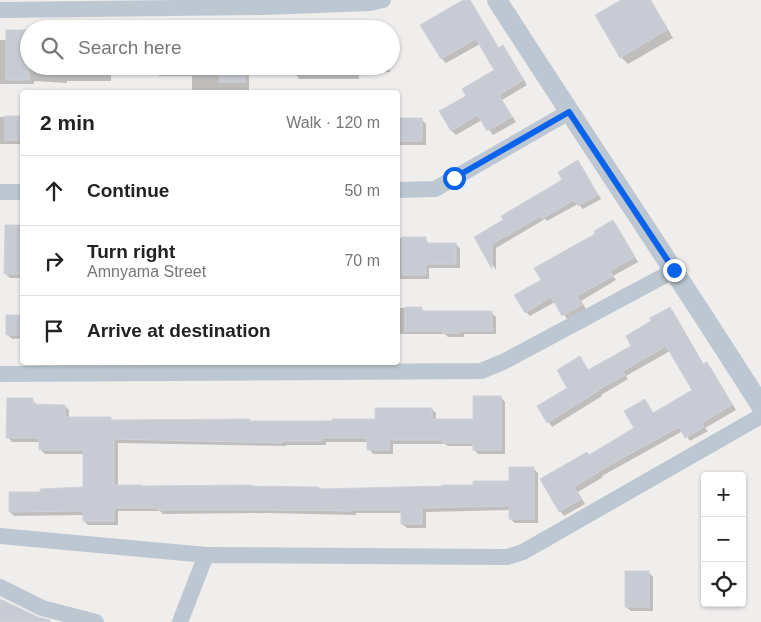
<!DOCTYPE html>
<html lang="en">
<head>
<meta charset="utf-8">
<style>
  :root { --surface:#fff; --page:#f6f6f6; --text:#222; --muted:#767676; --line:#e0e0e0 }
  body { margin:0; font-family:Helvetica,sans-serif; background:var(--page); color:var(--text) }
  .controls { position:absolute; right:15px; bottom:15px; display:grid; overflow:hidden; border-radius:5px; box-shadow:0 1px 4px #0004 }
  .controls button { width:45px; height:45px; display:grid; place-items:center; padding:0; border:0; border-bottom:1px solid var(--line); background:var(--surface); color:var(--text); font:25px sans-serif }
  .stop { position:absolute; width:15px; height:15px; margin:-11px; border:4px solid #0c63eb; border-radius:50%; background:#fff }
  .stop.end { background:#0c63eb; border-color:#fff; box-shadow:0 1px 5px #0008 }
  .list { margin:0; padding:0; list-style:none }
  h2 { display:flex; justify-content:space-between; align-items:center; height:65px; margin:0; padding:0 20px; font-size:21px }
  h2 small { font-size:16px; font-weight:400; color:var(--muted) }
  .list li { display:grid; grid-template-columns:32px 1fr auto; gap:15px; align-items:center; box-sizing:border-box; height:70px; padding:0 20px; border-top:1px solid var(--line) }
  .list b { display:block; font-size:19px; white-space:nowrap }
  .list p { margin:0; font-size:16px; white-space:nowrap; color:var(--muted) }
  .list em { font-size:16px; font-style:normal; color:var(--muted) }
  .icon { flex:none; width:28px; height:28px; fill:none; stroke:currentColor; stroke-width:2; stroke-linecap:round; stroke-linejoin:round }
  .map { position:relative; flex:none; width:761px; height:622px; overflow:hidden }
  .search { position:absolute; background:var(--surface); box-shadow:0 1px 4px #0004; left:20px; top:20px; width:380px; height:55px; display:flex; align-items:center; gap:12px; box-sizing:border-box; padding:0 18px; border-radius:28px; color:var(--muted); font-size:19px }
  .panel { position:absolute; background:var(--surface); box-shadow:0 1px 4px #0004; left:20px; top:90px; width:380px; height:275px; border-radius:5px }
  .map>svg:first-child { display:block }
  .shadow { fill:#0003 }
  .building { fill:#c8cbd3; stroke:#d0d2d9 }
  .lines { fill:none; stroke-linecap:round; stroke-linejoin:round }
  .minor { stroke:#bcc7d1; stroke-width:16 }
  .tertiary { stroke:#bcc7d1; stroke-width:20 }
  .route { stroke:#0c63eb; stroke-width:6 }
</style>
</head>
<body>
<div class="map">
<svg width="761" height="622" viewBox="0 0 761 622">
  <rect width="100%" height="100%" fill="#f0eded"/>
  <!-- shadow -->
  <g class="shadow">
    <path d="M465,0H469L472,3L499,48L503,46L507,51L527,85L502,100L516,122L493,135L482,120L456,135L452,131L440,112L468,96L496,70L480,44L446,63L442,59L422,25Z"/>
    <path d="M624,0H651L673,38L628,64L621,57Z"/>
    <path d="M295,27H321L323,29H295Z"/>
    <path d="M0,40H7L29,66H390V72H359V79H299L295,73H249V92H192V76H159L156,72H111V81H67V83L34,81V84H0Z"/>
    <rect x="0" y="117" width="22" height="27"/>
    <path d="M398,119H421L426,124V145H398Z"/>
    <path d="M578,162L601,199L583,209L578,204L547,221L545,219L496,248V270L475,237L505,220L564,180Z"/>
    <path d="M612,221L617,226L638,262L613,276L616,280L581,301L586,309L568,320L555,302L530,316L526,312L543,280Z"/>
    <path d="M6,226H22V278H10L6,274Z"/>
    <path d="M398,238H425L429,244H456L460,249V268H429V279H398Z"/>
    <path d="M398,308H421L425,312L492,313L496,317V334H464V337H448L445,334H398Z"/>
    <path d="M670,308L674,313L704,365L706,364L711,368L736,410L705,428L708,431L690,441L683,431L602,476L603,477L578,492L585,504L564,516L560,511L590,456L636,429L644,400L654,414L694,391L670,351L626,376L628,379L601,395L602,396L552,427L538,406L569,389L580,358L589,371L633,346L653,322Z"/>
    <path d="M8,316H22V338L12,339L8,335Z"/>
    <path d="M501,397L505,402V454H478L474,450V446H448L445,444H393V454H373L369,449V442H326V445H286V446L118,443V486L320,490L474,486L510,483L533,468L538,473V523H515L510,519V510L426,512V528H407L402,524V513H356V515L267,513L163,514L160,511H118V525H88L84,521V515L14,516L10,512L42,493L84,489V454H45L40,449V442H12L8,437L32,399L37,406H65L69,410V418H110L113,421L249,420L251,422L377,420L432,409L436,413V420H474Z"/>
    <path d="M648,572L653,577V611H631L626,607Z"/>
  </g>
  <!-- building -->
  <g class="building">
    <path d="M463,0H470L498,48L503,45L523,80L499,95L512,117L487,131L478,115L451,131L439,111L466,96L462,89L494,70L476,39L441,59L420,25Z"/>
    <path d="M621,0H650L667,30L620,58L595,15Z"/>
    <rect x="6" y="30" width="23" height="50"/>
    <rect x="220" y="66" width="25" height="16"/>
    <rect x="5" y="116" width="17" height="24"/>
    <rect x="399" y="118" width="23" height="23"/>
    <path d="M578,160L598,195L578,206L574,200L542,219L541,216L492,244V269L474,237L503,220L501,216L562,180L558,172Z"/>
    <path d="M613,220L635,257L610,271L613,276L577,296L582,305L562,316L551,297L525,313L514,295L541,280L534,268L595,234L594,231Z"/>
    <path d="M5,225H22V274H4Z"/>
    <path d="M402,237H426V243H456V264H426V275H402Z"/>
    <path d="M405,307H422V311H492V331H460V333H442V331H405Z"/>
    <path d="M670,307L703,364L707,362L732,405L702,423L704,427L685,438L679,427L599,471V472L574,487L581,499L559,512L540,479L587,452L589,455L634,428L624,411L645,399L653,413L692,390L666,346L623,371L625,375L598,390V391L547,423L537,406L567,388L557,370L580,356L588,370L631,346L626,336L651,321L650,318Z"/>
    <rect x="6" y="315" width="16" height="20"/>
    <path d="M473,396H501V450H473V443H443V440H389V450H367V438H322V441H282V443L114,439V485H142V486L251,485V486L319,487V489L442,486V485H473V481H509V467H534V519H509V506L422,508V524H401V510H352V511L262,510H158V508H114V521H83V511L9,512V492H40V489L83,487V450H39V438H6L7,398H33V404L65,405V417H111V420L250,419V421H332V419H375V408H432V419H473Z"/>
    <rect x="625" y="571" width="24" height="36"/>
    <path d="M0,599L38,617L50,620V622H0Z"/>
  </g>
  <g class="lines">
    <!-- minor -->
    <g class="minor">
      <path d="M0,10L264,7L370,3L383,0"/>
      <path d="M398,190L435,189L569,112"/>
      <path d="M0,192H22"/>
      <path d="M0,374L481,371L503,362L675,270"/>
      <path d="M0,536L206,555"/>
      <path d="M0,587L42,608L96,622"/>
      <path d="M180,622L206,555L498,557H507L523,552L761,416"/>
    </g>
    <!-- tertiary -->
    <path class="tertiary" d="M497,0C584,136 675,270 761,406"/>
  </g>
  <g class="lines">
    <!-- route -->
    <path class="route" d="M454,178L569,112L674,270"/>
  </g>
</svg>
<div class="controls">
<button>+</button>
<button>−</button>
<button><svg class="icon" aria-label="locate" viewBox="0 0 24 24"><circle cx="12" cy="12" r="6"/><path d="M12 2v4M12 18v4M2 12h4M18 12h4"/></svg></button>
</div>
<div class="stop" style="left:454px;top:178px"></div>
<div class="stop end" style="left:674px;top:270px"></div>
<div class="search"><svg class="icon" aria-label="search" viewBox="0 0 24 24"><circle cx="10" cy="10" r="6"/><path d="M15 15l6 6"/></svg>Search here</div>
<section class="panel">
<h2>2 min<small>Walk · 120 m</small></h2>
<ul class="list">
<li><svg class="icon" aria-label="ahead" viewBox="0 0 24 24"><path d="M12 20V5M6 11l6-6 6 6"/></svg><div><b>Continue</b></div><em>50 m</em></li>
<li><svg class="icon" aria-label="right" viewBox="0 0 24 24"><path d="M7 20v-9h11M14 6l5 5-5 5"/></svg><div><b>Turn right</b><p>Amnyama Street</p></div><em>70 m</em></li>
<li><svg class="icon" aria-label="arrive" viewBox="0 0 24 24"><path d="M6 21V4h12l-3 4 3 4H6"/></svg><div><b>Arrive at destination</b></div></li>
</ul>
</section>
</div>
</body>
</html>
